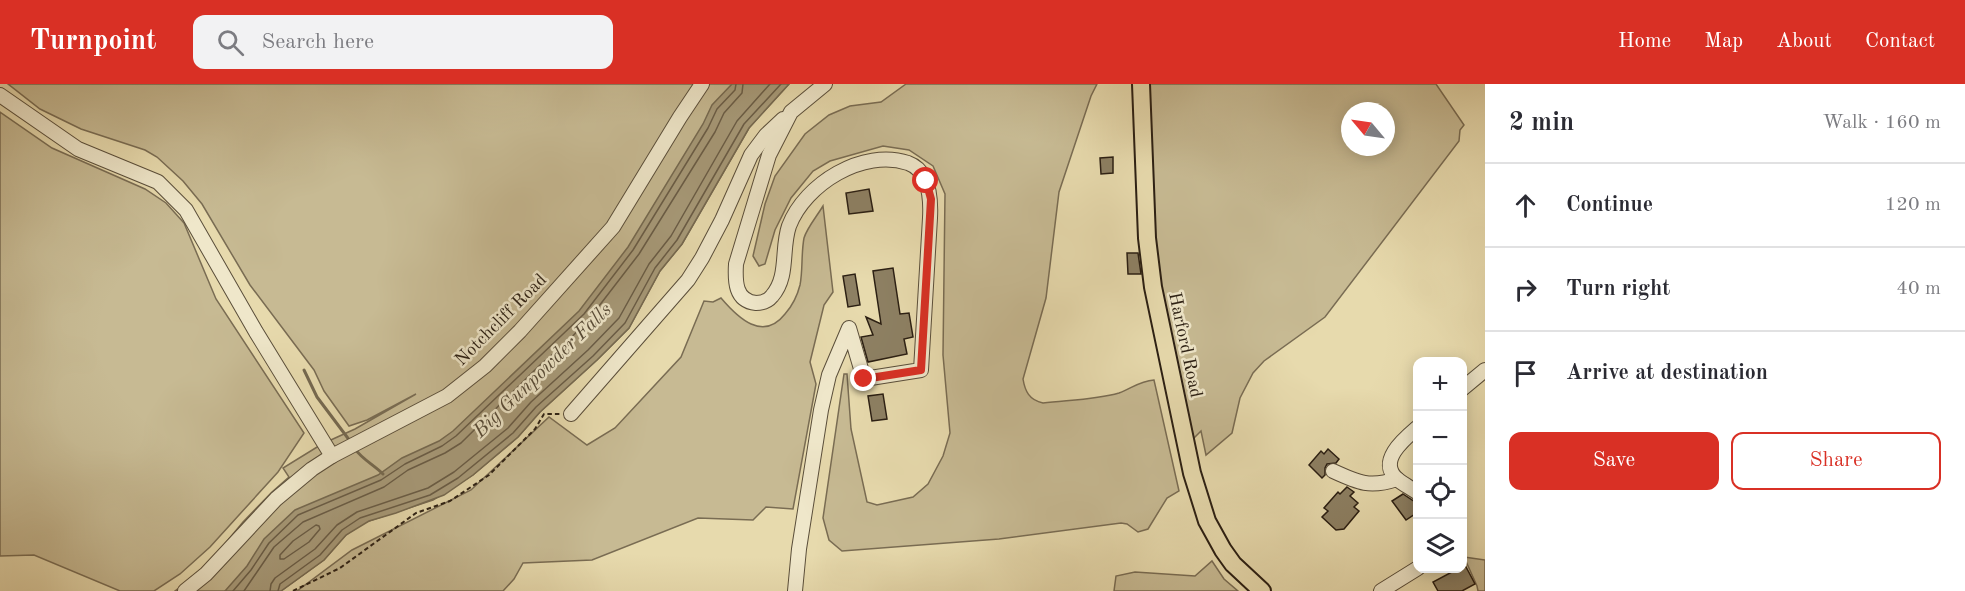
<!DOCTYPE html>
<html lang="en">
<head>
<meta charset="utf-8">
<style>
  :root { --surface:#fff; --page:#f2f2f3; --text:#2b2b33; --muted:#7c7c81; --line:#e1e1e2; --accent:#d93025 }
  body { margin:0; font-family:"Old Standard TT",serif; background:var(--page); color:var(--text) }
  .controls { position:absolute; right:18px; bottom:18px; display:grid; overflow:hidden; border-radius:12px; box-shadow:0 3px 15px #0003 }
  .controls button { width:54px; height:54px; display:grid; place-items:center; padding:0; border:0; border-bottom:2px solid var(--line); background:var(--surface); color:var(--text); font:30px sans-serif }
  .compass { position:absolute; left:1341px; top:18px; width:54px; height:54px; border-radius:50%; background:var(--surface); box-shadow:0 3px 15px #0003; rotate:299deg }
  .stop { position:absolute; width:18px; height:18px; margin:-14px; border:4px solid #d93025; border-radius:50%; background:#fff }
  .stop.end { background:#d93025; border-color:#fff; box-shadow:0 2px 6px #0008 }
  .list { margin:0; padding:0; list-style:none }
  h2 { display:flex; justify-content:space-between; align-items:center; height:78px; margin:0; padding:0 24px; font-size:26px }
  h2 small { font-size:20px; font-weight:400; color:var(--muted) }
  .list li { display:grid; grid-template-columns:39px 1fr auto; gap:18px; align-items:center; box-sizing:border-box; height:84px; padding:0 24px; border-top:2px solid var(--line) }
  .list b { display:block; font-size:22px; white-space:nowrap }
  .list em { font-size:20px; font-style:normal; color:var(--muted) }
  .actions { display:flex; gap:12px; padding:18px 24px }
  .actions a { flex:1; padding:14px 0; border:2px solid var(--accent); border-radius:12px; text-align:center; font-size:21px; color:var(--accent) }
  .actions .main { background:var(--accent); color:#fff }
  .icon { flex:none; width:33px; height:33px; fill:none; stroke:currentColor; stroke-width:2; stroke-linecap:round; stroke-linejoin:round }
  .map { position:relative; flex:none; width:1485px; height:507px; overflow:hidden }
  header { display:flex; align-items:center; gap:36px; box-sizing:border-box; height:84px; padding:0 30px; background:var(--accent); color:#fff }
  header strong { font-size:28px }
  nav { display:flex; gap:33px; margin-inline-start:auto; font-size:21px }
  .search { width:420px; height:54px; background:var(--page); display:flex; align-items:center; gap:15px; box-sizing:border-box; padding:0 21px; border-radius:12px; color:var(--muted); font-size:22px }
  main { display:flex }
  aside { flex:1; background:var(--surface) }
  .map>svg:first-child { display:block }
  .green { fill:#c7ba93; stroke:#796c53; stroke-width:1.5; fill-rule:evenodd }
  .water { fill:#a79a79; stroke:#756950; stroke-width:1.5 }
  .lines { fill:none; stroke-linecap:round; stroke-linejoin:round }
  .shore { stroke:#695c46; stroke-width:1.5 }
  .stream { stroke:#756950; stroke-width:3 }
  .building { fill:#8d8063; stroke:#2b1f13; stroke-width:1.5 }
  .minor-casing { stroke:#5a4e3a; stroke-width:16 }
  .major-casing { stroke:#2b1f13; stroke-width:20 }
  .path { stroke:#2b1f13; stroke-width:2; stroke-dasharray:4.5 3; stroke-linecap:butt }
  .minor { stroke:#efe7ca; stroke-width:14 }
  .major { stroke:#e7daad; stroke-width:16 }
  .route { stroke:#d93025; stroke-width:8 }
  .labels { text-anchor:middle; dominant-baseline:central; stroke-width:5; stroke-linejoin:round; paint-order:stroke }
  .street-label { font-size:18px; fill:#2b1f13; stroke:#efe7ca }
  .water-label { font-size:20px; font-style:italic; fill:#564a37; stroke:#efe7ca }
</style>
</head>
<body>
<header>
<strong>Turnpoint</strong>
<div class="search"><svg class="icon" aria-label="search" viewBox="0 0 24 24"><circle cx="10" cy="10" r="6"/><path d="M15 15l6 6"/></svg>Search here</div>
<nav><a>Home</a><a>Map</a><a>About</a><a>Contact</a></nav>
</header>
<main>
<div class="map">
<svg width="1485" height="507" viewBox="0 0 1485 507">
  <rect width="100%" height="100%" fill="#e7daad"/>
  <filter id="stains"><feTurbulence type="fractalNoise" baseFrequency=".00333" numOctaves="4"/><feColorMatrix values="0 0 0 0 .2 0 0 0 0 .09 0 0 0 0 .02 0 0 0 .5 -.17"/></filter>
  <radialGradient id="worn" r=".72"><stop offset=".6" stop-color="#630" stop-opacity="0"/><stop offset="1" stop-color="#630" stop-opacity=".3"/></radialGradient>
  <!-- green -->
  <g class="green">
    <path d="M8,0H789L749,44L682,160L660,187L629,244L597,276L540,328L518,353L473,391L433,416L363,439L346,451L324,476L281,507H175L204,485L243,438L272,408L289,393L283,384L322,360L355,345L416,310L367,336L349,342L324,307L314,286L250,201L202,120L183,97L157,73L145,66L81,45L40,25Z"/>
    <path d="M906,0H1097L1091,12L1059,108L1046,214L1023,295C1025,307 1029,316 1043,319C1067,316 1095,316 1119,309C1132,304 1140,297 1154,296L1179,407L1167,414L1148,445L1138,448L1127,440L1121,439L999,455L842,467L829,456L823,434L844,290H847L851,345L867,418L877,421L913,413L928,400L943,372L950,349L943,271L945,110L933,82L909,66L883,62L830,77L813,87L791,114L775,146L765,180L759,182L753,172L765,120L775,92L805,50L829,31L850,22L881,18Z"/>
    <path d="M1147,0H1436L1464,41L1460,46L1459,57L1325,233L1264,277L1253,289L1240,314L1232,349L1206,371L1201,347L1191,357L1155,181ZM1350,27H1386V63H1350Z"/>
    <path d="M0,28L52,64L145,105L166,119L184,139L216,215L304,349L278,388L210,463L180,490L154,507H120L34,471L0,472Z"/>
    <path d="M823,122L833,208L824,221L810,278L816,300L793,425L766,423L753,436L698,434L592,476L523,479L514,495L503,507H297L352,466L471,406L549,333L587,361L615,344L681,273L704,217L713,218L721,214C738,234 763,258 785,230C793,221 797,213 800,201C803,186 801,170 804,154C807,144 817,132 823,122Z"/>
    <path d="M1464,473L1485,476V507H1478L1477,502Z"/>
    <path d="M1212,477L1224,495L1238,507H1114L1116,492L1135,488L1195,492Z"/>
  </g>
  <!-- water -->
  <path class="water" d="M732,0H789L749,44L682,160L660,187L629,244L597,276L540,328L518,353L473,391L444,411L396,429L369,437L346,451L324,476L281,507H225L247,482L264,455L295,426L378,391L402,374L439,357L453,347L579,227L628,163L703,40L712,21Z"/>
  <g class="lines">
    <!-- shore -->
    <g class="shore">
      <path d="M316,441L319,442L320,445L309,458L284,475H280V471L293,457Z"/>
      <path d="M233,507L251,486L269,459L298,431L381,396L405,380L442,362L456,352L584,230L633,166L708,44L717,25L735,6L736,0"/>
      <path d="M244,507L274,463L303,438L384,403L408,386L445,369L461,359L540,281L566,259L589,235L639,170L715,48L724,29L742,9L743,0"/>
      <path d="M270,507L271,500L275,494L315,465L337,441L357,428L428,404L454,388L508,344L531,318L588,266L619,234L649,180L671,152L737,37L770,0"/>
      <path d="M278,507L280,500L320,471L342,446L360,434L430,411L458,394L513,349L536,323L593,272L625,239L655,184L677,156L744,40L781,0"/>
    </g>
    <!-- stream -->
    <g class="stream">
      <path d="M304,286L317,313L350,357"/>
      <path d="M355,365C362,375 374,381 383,390"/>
    </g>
  </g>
  <!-- building -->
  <g class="building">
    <path d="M1113,73V89L1101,90L1100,74Z"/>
    <path d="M869,105L873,127L849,130L846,109Z"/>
    <path d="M1127,169H1138L1141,190H1128Z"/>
    <path d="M893,184L900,230L909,229L913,253L904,255L907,270L868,278L861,253L873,251L866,233L881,240L873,187Z"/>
    <path d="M855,190L860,221L848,223L843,192Z"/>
    <path d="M883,310L887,335L872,337L868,312Z"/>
    <path d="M1328,365L1339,375L1336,379L1327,380L1325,384V391L1322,394L1309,381L1321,367L1324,370Z"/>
    <path d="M1347,403L1354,408L1350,412L1358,419L1354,423L1359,427L1344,445L1336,446L1322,433L1328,427L1324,424L1338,408L1340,410Z"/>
    <path d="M1403,410L1418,420V428L1406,436L1392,417Z"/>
    <path d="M1465,481L1475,500L1462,507H1438L1433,498Z"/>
  </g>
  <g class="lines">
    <!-- minor casing -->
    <g class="minor-casing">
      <g id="minor">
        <path d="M0,11L78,65L158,98L186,126L256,248L332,372"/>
        <path d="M1462,305L1485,286"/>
        <path d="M571,330L688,196L702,174L722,136L751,71L766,51L783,35"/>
        <path d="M1418,343C1404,355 1377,377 1397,395C1403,400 1411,404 1418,409"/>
        <path d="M1333,387C1359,399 1370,404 1397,395"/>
        <path d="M185,507L206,490L276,415L312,385L332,372L447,312L485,282L520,247L613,143L680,33L702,0"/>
        <path d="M795,507L799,465L821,326L829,291L849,244L864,295L921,286L930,134C931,115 930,87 908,79C863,64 805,100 789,142C781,165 789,193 772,212C768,217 762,219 756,219C735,217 735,197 736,180L769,71L791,28L825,0"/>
        <path d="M1381,507L1418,484"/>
      </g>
    </g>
    <!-- major casing -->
    <g class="major-casing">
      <path id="major" d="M1141,0L1147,154L1153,203L1192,389L1207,437L1223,466L1233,480L1262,507"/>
    </g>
    <!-- path -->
    <path class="path" d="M293,507L340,484L416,429L450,417L489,391L535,345L544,330H560"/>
    <!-- minor -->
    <use href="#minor" class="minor"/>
    <!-- major -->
    <use href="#major" class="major"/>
  </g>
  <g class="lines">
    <!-- route -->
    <path class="route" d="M864,295L921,286L931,115L926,97"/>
  </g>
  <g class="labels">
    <!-- street labels -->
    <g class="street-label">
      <text transform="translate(501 236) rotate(-45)">Notchcliff Road</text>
      <text transform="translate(1185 261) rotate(78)">Harford Road</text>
    </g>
    <!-- water labels -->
    <g class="water-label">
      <text transform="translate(543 287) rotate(-44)">Big Gunpowder Falls</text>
    </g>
  </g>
  <rect width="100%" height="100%" filter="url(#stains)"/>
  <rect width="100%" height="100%" fill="url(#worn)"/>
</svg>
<div class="controls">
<button>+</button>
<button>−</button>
<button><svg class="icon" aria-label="locate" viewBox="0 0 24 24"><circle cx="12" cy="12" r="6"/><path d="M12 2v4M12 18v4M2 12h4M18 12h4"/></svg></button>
<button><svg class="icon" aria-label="layers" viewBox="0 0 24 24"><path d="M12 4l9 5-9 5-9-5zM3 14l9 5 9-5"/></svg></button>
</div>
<svg class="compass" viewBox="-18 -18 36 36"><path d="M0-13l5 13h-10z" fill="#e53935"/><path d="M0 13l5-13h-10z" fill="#7c7c81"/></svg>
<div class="stop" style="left:926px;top:97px"></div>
<div class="stop end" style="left:864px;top:295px"></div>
</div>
<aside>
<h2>2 min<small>Walk · 160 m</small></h2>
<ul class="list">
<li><svg class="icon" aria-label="ahead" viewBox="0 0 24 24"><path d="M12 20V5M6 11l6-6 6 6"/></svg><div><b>Continue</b></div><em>120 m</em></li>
<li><svg class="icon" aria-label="right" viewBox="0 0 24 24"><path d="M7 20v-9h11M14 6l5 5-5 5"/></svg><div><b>Turn right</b></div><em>40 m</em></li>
<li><svg class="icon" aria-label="arrive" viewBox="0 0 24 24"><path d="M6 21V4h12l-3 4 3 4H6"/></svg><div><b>Arrive at destination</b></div></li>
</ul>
<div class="actions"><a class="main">Save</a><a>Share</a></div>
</aside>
</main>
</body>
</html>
